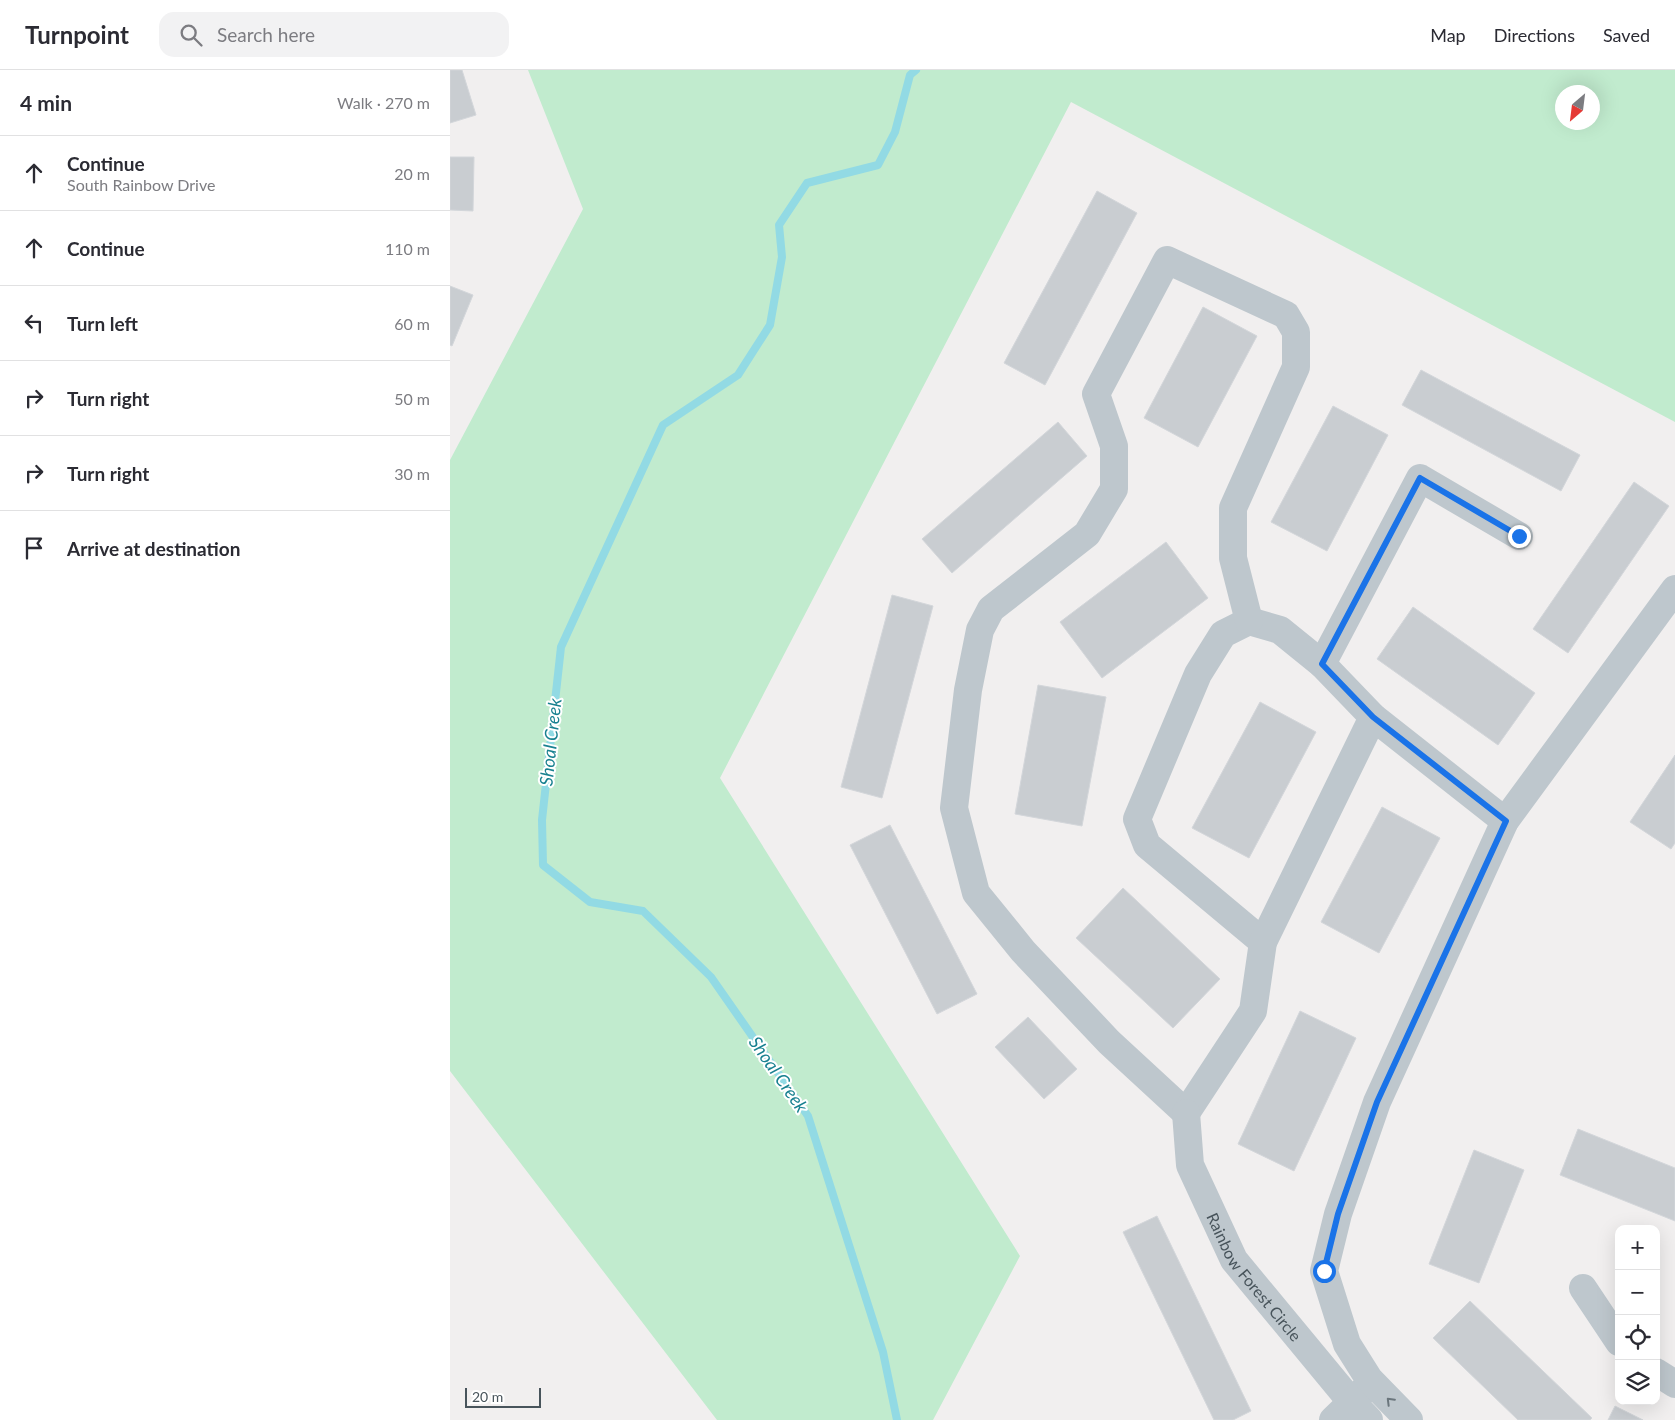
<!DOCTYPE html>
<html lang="en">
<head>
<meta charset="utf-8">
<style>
  :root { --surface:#fff; --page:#f2f2f3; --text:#2b2b33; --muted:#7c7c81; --line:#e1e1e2 }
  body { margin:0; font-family:Lato,sans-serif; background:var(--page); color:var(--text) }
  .controls { position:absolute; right:15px; bottom:15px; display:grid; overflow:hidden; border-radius:10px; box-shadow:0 5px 20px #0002 }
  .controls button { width:45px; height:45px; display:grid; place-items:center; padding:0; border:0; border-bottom:1px solid var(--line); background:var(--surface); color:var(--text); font:25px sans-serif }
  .compass { position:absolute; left:1105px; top:15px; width:45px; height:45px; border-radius:50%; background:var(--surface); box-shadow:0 5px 20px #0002; rotate:208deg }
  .scale { position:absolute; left:15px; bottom:12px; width:76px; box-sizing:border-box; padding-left:5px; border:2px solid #48545b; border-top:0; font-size:14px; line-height:18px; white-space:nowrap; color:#48545b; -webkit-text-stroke:4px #fff; paint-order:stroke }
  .stop { position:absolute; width:15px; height:15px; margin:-11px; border:4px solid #1a73e8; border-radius:50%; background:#fff }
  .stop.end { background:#1a73e8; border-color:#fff; box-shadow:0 1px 5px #0008 }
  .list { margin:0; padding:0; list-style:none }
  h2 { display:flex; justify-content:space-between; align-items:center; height:65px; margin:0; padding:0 20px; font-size:21px }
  h2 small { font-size:16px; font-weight:400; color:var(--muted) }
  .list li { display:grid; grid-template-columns:32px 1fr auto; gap:15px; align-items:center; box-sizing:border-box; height:75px; padding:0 20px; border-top:1px solid var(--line) }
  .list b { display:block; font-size:19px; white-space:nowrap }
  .list p { margin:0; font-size:16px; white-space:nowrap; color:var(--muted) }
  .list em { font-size:16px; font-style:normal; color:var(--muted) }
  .icon { flex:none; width:28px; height:28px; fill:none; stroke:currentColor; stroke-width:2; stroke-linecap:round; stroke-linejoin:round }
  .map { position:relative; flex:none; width:1225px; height:1350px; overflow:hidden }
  header { display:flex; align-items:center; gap:30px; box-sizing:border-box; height:70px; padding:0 25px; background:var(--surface); border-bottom:1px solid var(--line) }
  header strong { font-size:24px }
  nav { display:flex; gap:28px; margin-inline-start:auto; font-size:18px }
  .search { width:350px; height:45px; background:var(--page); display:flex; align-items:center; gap:12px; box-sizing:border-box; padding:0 18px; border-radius:15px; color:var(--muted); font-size:19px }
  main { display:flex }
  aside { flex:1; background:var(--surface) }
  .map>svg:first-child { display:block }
  .green { fill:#c1ebce; fill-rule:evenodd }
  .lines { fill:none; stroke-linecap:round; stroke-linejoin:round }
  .stream { stroke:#92dae4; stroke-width:8 }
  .building { fill:#c9cdd1; stroke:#d3d6da }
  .minor { stroke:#bec7cd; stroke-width:28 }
  .oneway { stroke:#6b767d }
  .route { stroke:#1a73e8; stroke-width:6 }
  .labels { text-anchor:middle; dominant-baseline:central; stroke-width:4; stroke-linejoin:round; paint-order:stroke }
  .street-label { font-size:16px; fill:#48545b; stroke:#fff }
  .water-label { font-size:18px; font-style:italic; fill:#188190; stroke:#fff }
</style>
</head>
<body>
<header>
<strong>Turnpoint</strong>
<div class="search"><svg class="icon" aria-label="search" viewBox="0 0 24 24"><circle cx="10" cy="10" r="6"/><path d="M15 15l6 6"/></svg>Search here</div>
<nav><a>Map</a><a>Directions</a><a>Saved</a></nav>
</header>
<main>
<aside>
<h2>4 min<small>Walk · 270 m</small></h2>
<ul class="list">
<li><svg class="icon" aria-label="ahead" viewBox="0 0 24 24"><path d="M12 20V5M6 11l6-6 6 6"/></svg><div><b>Continue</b><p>South Rainbow Drive</p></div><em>20 m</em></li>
<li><svg class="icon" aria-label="ahead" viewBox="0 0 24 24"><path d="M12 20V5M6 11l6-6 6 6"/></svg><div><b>Continue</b></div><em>110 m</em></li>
<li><svg class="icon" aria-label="left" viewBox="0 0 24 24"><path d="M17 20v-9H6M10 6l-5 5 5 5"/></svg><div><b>Turn left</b></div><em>60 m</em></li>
<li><svg class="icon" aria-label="right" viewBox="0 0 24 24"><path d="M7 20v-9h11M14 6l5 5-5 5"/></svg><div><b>Turn right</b></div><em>50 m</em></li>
<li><svg class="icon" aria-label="right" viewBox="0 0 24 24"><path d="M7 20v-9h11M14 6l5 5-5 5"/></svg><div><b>Turn right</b></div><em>30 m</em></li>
<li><svg class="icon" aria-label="arrive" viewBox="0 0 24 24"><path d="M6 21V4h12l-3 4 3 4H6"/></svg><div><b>Arrive at destination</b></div></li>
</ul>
</aside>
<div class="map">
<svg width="1225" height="1350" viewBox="0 0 1225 1350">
  <rect width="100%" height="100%" fill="#f1efef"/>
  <!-- green -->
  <path class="green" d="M78,0H1225V352L621,32L270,708L570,1186L483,1350H267L0,1001V390L133,139ZM1112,22H1142V52H1112Z"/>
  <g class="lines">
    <!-- stream -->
    <path class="stream" d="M447,1350L433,1282L358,1046L261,907L193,841L140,832L93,795L92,750L111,577L213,355L288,305L320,255L332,187L329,155L357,113L428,95L445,62L460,5L466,0"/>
  </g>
  <!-- building -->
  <g class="building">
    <path d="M0,0H12L26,45L0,53Z"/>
    <path d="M0,87H24L23,141L0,140Z"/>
    <path d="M647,121L687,143L595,315L554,293Z"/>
    <path d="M0,216L23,225L2,276L0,275Z"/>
    <path d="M753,237L807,266L748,377L694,348Z"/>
    <path d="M971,300L1130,385L1111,421L952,335Z"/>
    <path d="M883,336L938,365L877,481L821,452Z"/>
    <path d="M608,352L637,386L502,503L472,469Z"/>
    <path d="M1184,412L1219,436L1118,583L1083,559Z"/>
    <path d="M716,472L758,528L652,608L610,552Z"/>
    <path d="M442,525L483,536L432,728L391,717Z"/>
    <path d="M963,537L1085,623L1048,675L927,589Z"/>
    <path d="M588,615L656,627L632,756L565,744Z"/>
    <path d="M810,632L866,662L799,788L742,758Z"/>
    <path d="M1225,685V773L1221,779L1180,752Z"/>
    <path d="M932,737L990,768L929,883L871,852Z"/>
    <path d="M440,755L527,924L487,944L400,775Z"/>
    <path d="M673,818L770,909L723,958L626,868Z"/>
    <path d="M850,941L906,968L844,1101L788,1074Z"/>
    <path d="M578,947L627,999L594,1029L545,977Z"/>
    <path d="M1128,1059L1225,1098V1151L1110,1105Z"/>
    <path d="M1024,1080L1074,1100L1029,1213L979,1194Z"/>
    <path d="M707,1146L801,1341L783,1350H764L673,1162Z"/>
    <path d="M1020,1231L1142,1348L1140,1350H1068L983,1268Z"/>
    <path d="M1165,1336L1193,1350H1158Z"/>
  </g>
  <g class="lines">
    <!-- minor -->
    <g class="minor">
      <path d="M872,594L970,408L1069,466"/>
      <path d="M813,872L697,775L687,749L748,604L773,564L799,551L830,560L872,594L923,647L1055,751"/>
      <path d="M736,1043L659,972L573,881L526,823L504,738L518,620L530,560L541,539L637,464L664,419V376L646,324L717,190L836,245L846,262V297L783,438V488L799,551"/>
      <path d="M736,1043L803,941L813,872L923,647"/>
      <path id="s1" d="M736,1043L740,1095L784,1190L899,1329L919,1350"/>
      <path d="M1133,1218L1169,1272"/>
      <path d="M1206,1302L1225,1314"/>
      <path d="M883,1350L915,1319"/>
      <path d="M959,1350L919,1309L897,1274L874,1201L888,1144L927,1032L1055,751L1225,519"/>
    </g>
  </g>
  <!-- one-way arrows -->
  <defs><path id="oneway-chevron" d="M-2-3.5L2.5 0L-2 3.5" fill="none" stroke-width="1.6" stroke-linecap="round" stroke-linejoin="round" transform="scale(1.25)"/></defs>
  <use class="oneway" href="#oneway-chevron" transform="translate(940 1331) rotate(-135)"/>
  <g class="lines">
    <!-- route -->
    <path class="route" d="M874,1201L888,1144L927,1032L1056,751L923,647L872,594L970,408L1069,466"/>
  </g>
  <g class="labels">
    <!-- street labels -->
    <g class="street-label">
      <text stroke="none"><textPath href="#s1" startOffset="182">Rainbow Forest Circle</textPath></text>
    </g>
    <!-- water labels -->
    <g class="water-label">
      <text transform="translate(100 672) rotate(-84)">Shoal Creek</text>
      <text transform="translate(329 1004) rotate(55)">Shoal Creek</text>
    </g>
  </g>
</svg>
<div class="controls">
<button>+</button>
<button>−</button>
<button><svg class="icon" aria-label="locate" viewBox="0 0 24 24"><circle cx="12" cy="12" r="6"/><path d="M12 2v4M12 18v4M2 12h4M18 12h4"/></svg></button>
<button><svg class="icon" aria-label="layers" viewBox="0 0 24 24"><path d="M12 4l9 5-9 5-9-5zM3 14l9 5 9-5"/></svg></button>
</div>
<svg class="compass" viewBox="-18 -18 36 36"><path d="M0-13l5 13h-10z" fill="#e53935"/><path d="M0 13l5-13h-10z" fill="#7c7c81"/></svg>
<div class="scale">20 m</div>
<div class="stop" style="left:874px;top:1201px"></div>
<div class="stop end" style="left:1069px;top:466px"></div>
</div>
</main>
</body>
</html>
